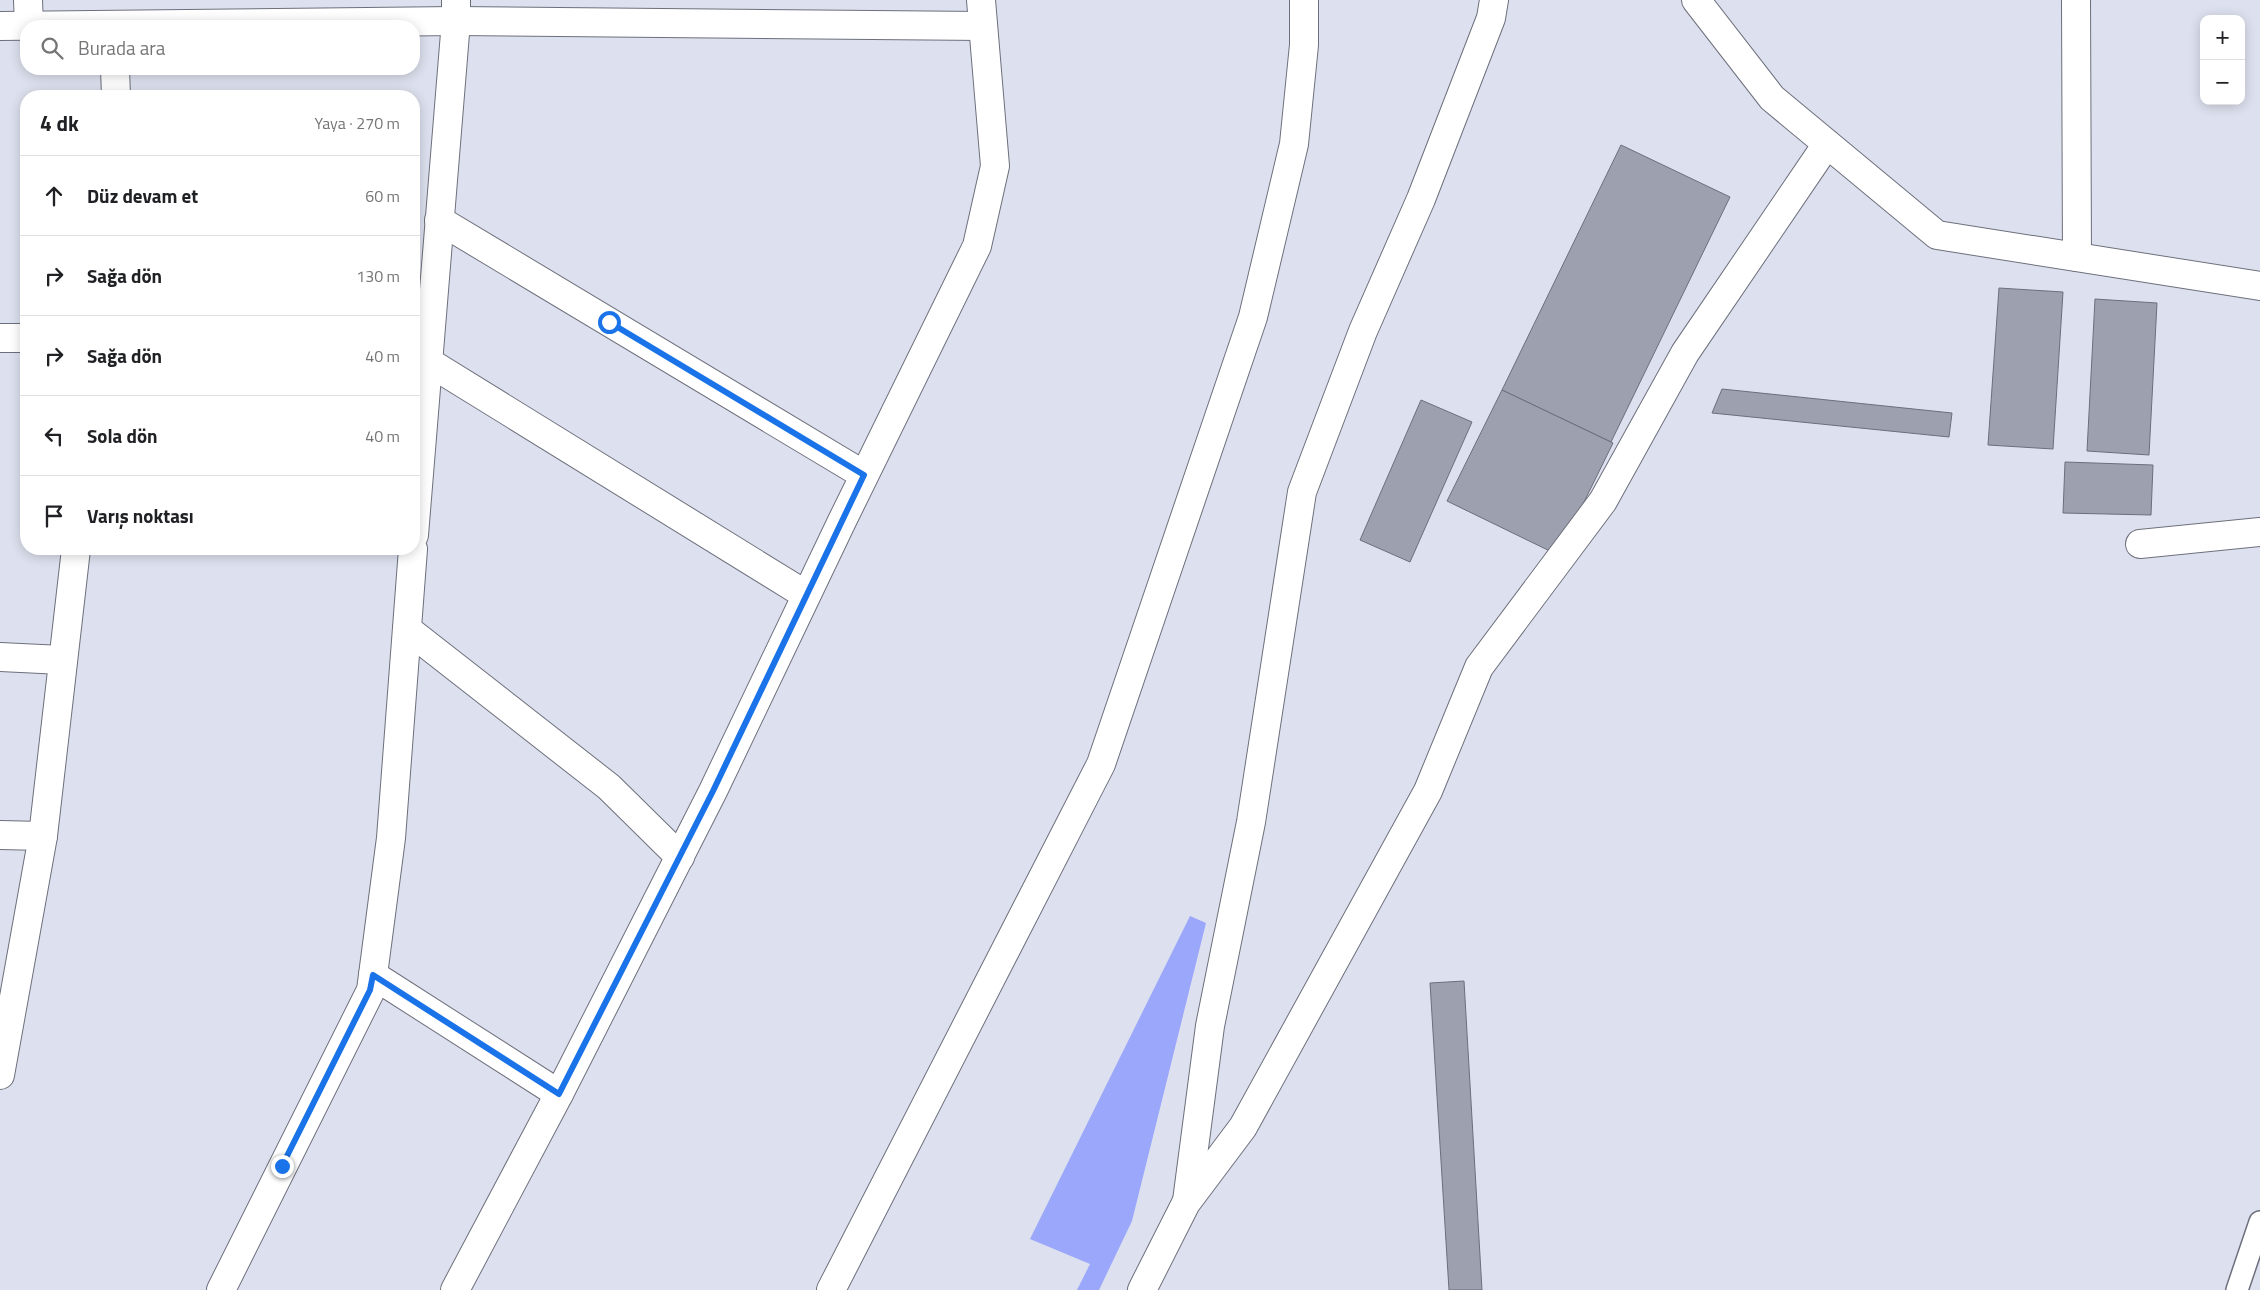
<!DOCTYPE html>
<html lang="tr">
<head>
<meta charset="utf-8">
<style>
  :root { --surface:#fff; --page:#f2f2f2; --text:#202124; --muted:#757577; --line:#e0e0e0 }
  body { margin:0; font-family:"Titillium Web",sans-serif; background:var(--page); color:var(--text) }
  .controls { position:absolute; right:15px; top:15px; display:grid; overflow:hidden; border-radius:10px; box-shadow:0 2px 12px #0003 }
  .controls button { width:45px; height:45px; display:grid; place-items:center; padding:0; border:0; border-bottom:1px solid var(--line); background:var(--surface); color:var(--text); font:25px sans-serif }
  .stop { position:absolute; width:15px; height:15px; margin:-11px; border:4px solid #1a73e8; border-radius:50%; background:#fff }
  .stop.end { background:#1a73e8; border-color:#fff; box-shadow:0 1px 5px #0008 }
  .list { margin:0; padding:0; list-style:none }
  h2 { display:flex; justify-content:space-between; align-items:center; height:65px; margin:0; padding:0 20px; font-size:21px }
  h2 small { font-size:16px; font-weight:400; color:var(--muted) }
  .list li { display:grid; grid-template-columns:32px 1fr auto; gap:15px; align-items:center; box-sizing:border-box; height:80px; padding:0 20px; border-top:1px solid var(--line) }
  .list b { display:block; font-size:19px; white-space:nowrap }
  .list em { font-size:16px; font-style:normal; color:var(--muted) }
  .icon { flex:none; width:28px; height:28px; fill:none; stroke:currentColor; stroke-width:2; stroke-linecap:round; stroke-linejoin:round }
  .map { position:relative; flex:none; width:2260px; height:1290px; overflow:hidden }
  .search { position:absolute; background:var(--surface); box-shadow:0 2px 12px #0003; left:20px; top:20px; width:400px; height:55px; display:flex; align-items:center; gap:12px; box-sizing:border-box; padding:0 18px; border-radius:20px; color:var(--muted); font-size:19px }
  .panel { position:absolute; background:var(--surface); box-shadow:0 2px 12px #0003; left:20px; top:90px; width:400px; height:465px; border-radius:20px }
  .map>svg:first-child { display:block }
  .green { fill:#9ba7fa }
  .building { fill:#9da0ae; stroke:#6c6f7b }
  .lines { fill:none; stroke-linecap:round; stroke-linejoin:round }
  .service-casing { stroke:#6d707c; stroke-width:24 }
  .minor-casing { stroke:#6d707c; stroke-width:30 }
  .tertiary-casing { stroke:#6d707c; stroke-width:30 }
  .service { stroke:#fff; stroke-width:21 }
  .minor { stroke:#fff; stroke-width:28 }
  .tertiary { stroke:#fff; stroke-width:28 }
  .route { stroke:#1a73e8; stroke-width:6 }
</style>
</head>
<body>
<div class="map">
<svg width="2260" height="1290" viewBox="0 0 2260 1290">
  <rect width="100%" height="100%" fill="#dde0ee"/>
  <!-- green -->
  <path class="green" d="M1190,916L1206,923L1132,1221L1099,1290H1077L1090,1264L1030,1239Z"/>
  <!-- building -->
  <g class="building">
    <path d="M1621,145L1730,197L1611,442L1502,390Z"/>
    <path d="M1999,288L2063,292L2053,449L1988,445Z"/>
    <path d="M2095,299L2157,303L2149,455L2087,451Z"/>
    <path d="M1722,389L1952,413L1949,437L1712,413Z"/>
    <path d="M1502,390L1613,443L1558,555L1447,501Z"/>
    <path d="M1421,400L1472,422L1410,562L1360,540Z"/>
    <path d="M2065,462L2153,465L2151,515L2063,513Z"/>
    <path d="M1464,981L1482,1290H1449L1430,983Z"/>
  </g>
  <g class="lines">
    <!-- service casing -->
    <g class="service-casing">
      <path id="service" d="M2237,1290L2260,1222"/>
    </g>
    <!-- minor casing -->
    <g class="minor-casing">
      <g id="minor">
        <path d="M28,0L29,26"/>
        <path d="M1696,0L1772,98L1937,235L2260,286"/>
        <path d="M2076,0L2077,257"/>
        <path d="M0,26L456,21L983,26"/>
        <path d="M115,69L116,96"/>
        <path d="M439,220L864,475"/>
        <path d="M0,338H26"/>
        <path d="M427,361L806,595"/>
        <path d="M414,535L456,21V0"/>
        <path d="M2140,544L2260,532"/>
        <path d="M407,629L609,787L680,857"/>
        <path d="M0,657L62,660"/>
        <path d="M0,835L43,836"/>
        <path d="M373,975L559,1094"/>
        <path d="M0,1075L43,836L76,549"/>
        <path d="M1187,1201L1210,1026L1251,822L1302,492L1363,331L1421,199L1491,18L1494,0"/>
        <path d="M221,1290L371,990L391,838L413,549"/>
        <path d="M455,1290L559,1094L713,791L842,521L977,246L995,166L981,0"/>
        <path d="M1142,1290L1186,1203L1243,1127L1428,791L1479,667L1603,501L1685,353L1827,144"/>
      </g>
    </g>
    <!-- tertiary casing -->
    <g class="tertiary-casing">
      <path id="tertiary" d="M831,1290L1101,764L1253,317L1294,144L1304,45V0"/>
    </g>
    <!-- service -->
    <use href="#service" class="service"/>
    <!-- minor -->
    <use href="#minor" class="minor"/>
    <!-- tertiary -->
    <use href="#tertiary" class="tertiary"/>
  </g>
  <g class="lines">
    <!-- route -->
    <path class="route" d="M282,1166L370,990L373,975L559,1094L713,791L864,475L609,322"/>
  </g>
</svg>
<div class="controls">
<button>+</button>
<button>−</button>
</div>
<div class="stop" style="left:609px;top:322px"></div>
<div class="stop end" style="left:282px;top:1166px"></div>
<div class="search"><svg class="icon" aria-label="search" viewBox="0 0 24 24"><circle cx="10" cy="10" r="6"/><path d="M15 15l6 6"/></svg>Burada ara</div>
<section class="panel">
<h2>4 dk<small>Yaya · 270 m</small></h2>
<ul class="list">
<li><svg class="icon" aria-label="ahead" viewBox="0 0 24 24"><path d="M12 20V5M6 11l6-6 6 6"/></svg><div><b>Düz devam et</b></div><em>60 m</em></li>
<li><svg class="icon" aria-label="right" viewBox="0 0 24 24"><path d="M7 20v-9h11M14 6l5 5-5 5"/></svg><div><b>Sağa dön</b></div><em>130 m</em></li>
<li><svg class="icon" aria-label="right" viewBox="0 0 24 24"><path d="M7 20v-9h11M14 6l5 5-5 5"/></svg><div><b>Sağa dön</b></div><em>40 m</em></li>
<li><svg class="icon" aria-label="left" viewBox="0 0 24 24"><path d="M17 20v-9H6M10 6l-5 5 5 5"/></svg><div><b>Sola dön</b></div><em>40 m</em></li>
<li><svg class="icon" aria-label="arrive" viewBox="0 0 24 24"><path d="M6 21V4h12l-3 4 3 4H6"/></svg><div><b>Varış noktası</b></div></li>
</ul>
</section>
</div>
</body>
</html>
